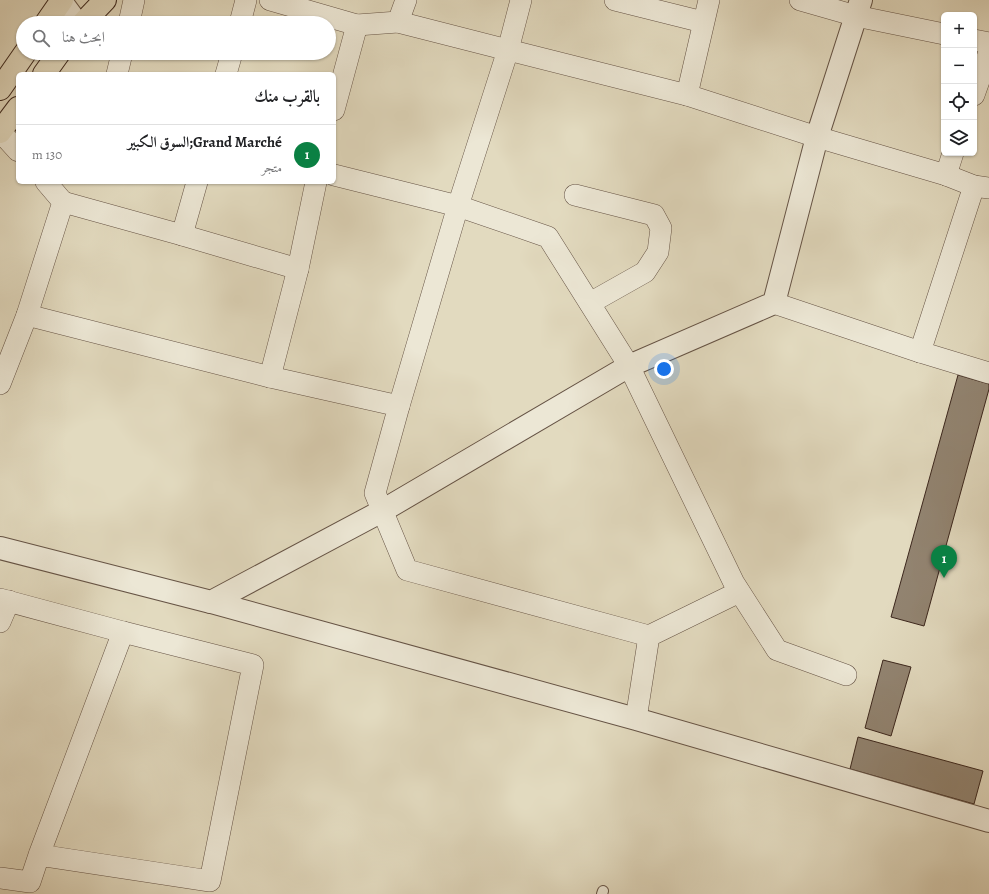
<!DOCTYPE html>
<html lang="ar">
<head>
<meta charset="utf-8">
<style>
  :root { --surface:#fff; --page:#f2f2f2; --text:#202124; --muted:#757577; --line:#e0e0e0; --accent:#0b8043 }
  body { margin:0; font-family:Alegreya,Amiri,serif; background:var(--page); color:var(--text); direction:rtl }
  .controls { position:absolute; right:12px; top:12px; display:grid; overflow:hidden; border-radius:6px; box-shadow:0 1px 3px #0004 }
  .controls button { width:36px; height:36px; display:grid; place-items:center; padding:0; border:0; border-bottom:1px solid var(--line); background:var(--surface); color:var(--text); font:20px sans-serif }
  .you { position:absolute; left:664px; top:369px; width:14px; height:14px; margin:-10px; border:3px solid #fff; border-radius:50%; background:#1a73e8; box-shadow:0 0 0 6px #1a73e833 }
  .badge { display:grid; place-items:center; width:26px; height:26px; border-radius:50%; background:var(--accent); color:#fff; font-size:13px; font-weight:700 }
  .pin { position:absolute; translate:-50% -33px; filter:drop-shadow(0 1px 2px #0008) }
  .pin::after { content:''; position:absolute; top:21px; width:14px; height:12px; background:inherit; clip-path:polygon(0 0,100% 0,50% 100%) }
  .list { margin:0; padding:0; list-style:none }
  h2 { display:flex; justify-content:space-between; align-items:center; height:52px; margin:0; padding:0 16px; font-size:17px }
  h2 small { font-size:13px; font-weight:400; color:var(--muted) }
  .list li { display:grid; grid-template-columns:26px 1fr auto; gap:12px; align-items:center; box-sizing:border-box; height:60px; padding:0 16px; border-top:1px solid var(--line) }
  .list b { display:block; font-size:15px; white-space:nowrap }
  .list p { margin:0; font-size:13px; white-space:nowrap; color:var(--muted) }
  .list em { font-size:13px; font-style:normal; color:var(--muted) }
  .icon { flex:none; width:22px; height:22px; fill:none; stroke:currentColor; stroke-width:2; stroke-linecap:round; stroke-linejoin:round }
  .map { position:relative; flex:none; width:989px; height:894px; overflow:hidden; direction:ltr }
  .search { position:absolute; background:var(--surface); box-shadow:0 1px 3px #0004; left:16px; top:16px; width:320px; height:44px; display:flex; align-items:center; gap:10px; box-sizing:border-box; padding:0 14px; border-radius:22px; color:var(--muted); font-size:15px }
  .panel { position:absolute; background:var(--surface); box-shadow:0 1px 3px #0004; left:16px; top:72px; width:320px; height:112px; border-radius:6px; direction:rtl }
  .map>svg:first-child { display:block }
  .building { fill:#928471; stroke:#3c271d }
  .lines { fill:none; stroke-linecap:round; stroke-linejoin:round }
  .service-casing { stroke:#665446; stroke-width:12 }
  .minor-casing { stroke:#665446; stroke-width:22 }
  .tertiary-casing { stroke:#665446; stroke-width:24 }
  .primary-casing { stroke:#3c271d; stroke-width:24 }
  .service { stroke:#ece7d5; stroke-width:10 }
  .minor { stroke:#ece7d5; stroke-width:21 }
  .tertiary { stroke:#ece7d5; stroke-width:22 }
  .primary { stroke:#e2dabf; stroke-width:22 }
</style>
</head>
<body>
<div class="map">
<svg width="989" height="894" viewBox="0 0 989 894">
  <rect width="100%" height="100%" fill="#e2dabf"/>
  <filter id="stains"><feTurbulence type="fractalNoise" baseFrequency=".005" numOctaves="4"/><feColorMatrix values="0 0 0 0 .2 0 0 0 0 .09 0 0 0 0 .02 0 0 0 .5 -.17"/></filter>
  <radialGradient id="worn" r=".72"><stop offset=".6" stop-color="#630" stop-opacity="0"/><stop offset="1" stop-color="#630" stop-opacity=".3"/></radialGradient>
  <!-- building -->
  <g class="building">
    <path d="M958,375L989,384V389L924,626L891,617Z"/>
    <path d="M883,660L911,667L891,736L865,728Z"/>
    <path d="M858,737L983,771L974,804L850,769Z"/>
  </g>
  <g class="lines">
    <!-- service casing -->
    <g class="service-casing">
      <path id="service" d="M602,894L603,891"/>
    </g>
    <!-- minor casing -->
    <g class="minor-casing">
      <g id="minor">
        <path d="M270,0L357,25L334,110"/>
        <path d="M521,0L508,50L687,95L817,137L946,175L974,186L989,188"/>
        <path d="M615,0L703,22"/>
        <path d="M800,0L856,16L944,34"/>
        <path d="M398,22L406,0"/>
        <path d="M129,23L134,0"/>
        <path d="M240,23L246,0"/>
        <path d="M357,25L398,22L508,50L458,206L548,237L629,366L734,583L777,650L846,675"/>
        <path d="M974,40L989,43"/>
        <path d="M117,74L122,53"/>
        <path d="M226,74L232,53"/>
        <path d="M687,95L709,0"/>
        <path d="M974,95L989,52"/>
        <path d="M0,131L18,151"/>
        <path d="M334,175L458,206L399,406"/>
        <path d="M946,175L953,153"/>
        <path d="M197,182L182,235L298,269"/>
        <path d="M575,195L654,215L661,228L658,252L645,272L590,303"/>
        <path d="M63,202L182,235"/>
        <path d="M774,303L920,352L989,373"/>
        <path d="M27,315L270,377L399,406L375,493L407,570L649,636"/>
        <path d="M920,352L974,186"/>
        <path d="M270,377L298,269L316,182"/>
        <path d="M0,384L27,315L63,202L46,182"/>
        <path d="M0,599L123,632"/>
        <path d="M0,622L9,601"/>
        <path d="M636,719L649,636L739,592"/>
        <path d="M0,878L30,882L39,855L123,632L253,665L210,881L39,855"/>
      </g>
    </g>
    <!-- tertiary casing -->
    <g class="tertiary-casing">
      <g id="tertiary">
        <path d="M60,0L77,23"/>
        <path d="M0,548L211,602L382,511L629,366L774,303L817,137L861,0"/>
        <path d="M211,602L636,719L989,821"/>
      </g>
    </g>
    <!-- primary casing -->
    <g class="primary-casing">
      <g id="primary">
        <path d="M46,23L62,0"/>
        <path d="M83,23L105,0"/>
        <path d="M44,74L59,53"/>
        <path d="M0,89L25,53"/>
        <path d="M0,132L18,108"/>
      </g>
    </g>
    <!-- service -->
    <use href="#service" class="service"/>
    <!-- minor -->
    <use href="#minor" class="minor"/>
    <!-- tertiary -->
    <use href="#tertiary" class="tertiary"/>
    <!-- primary -->
    <use href="#primary" class="primary"/>
  </g>
  <rect width="100%" height="100%" filter="url(#stains)"/>
  <rect width="100%" height="100%" fill="url(#worn)"/>
</svg>
<div class="controls">
<button>+</button>
<button>−</button>
<button><svg class="icon" aria-label="locate" viewBox="0 0 24 24"><circle cx="12" cy="12" r="6"/><path d="M12 2v4M12 18v4M2 12h4M18 12h4"/></svg></button>
<button><svg class="icon" aria-label="layers" viewBox="0 0 24 24"><path d="M12 4l9 5-9 5-9-5zM3 14l9 5 9-5"/></svg></button>
</div>
<div class="you"></div>
<div class="pin badge" style="left:944px;top:578px">1</div>
<div class="search"><svg class="icon" aria-label="search" viewBox="0 0 24 24"><circle cx="10" cy="10" r="6"/><path d="M15 15l6 6"/></svg>ابحث هنا</div>
<section class="panel">
<h2>بالقرب منك<small></small></h2>
<ul class="list">
<li><span class="badge">1</span><div><b>Grand Marché;السوق الكبير</b><p>متجر</p></div><em>130 m</em></li>
</ul>
</section>
</div>
</body>
</html>
